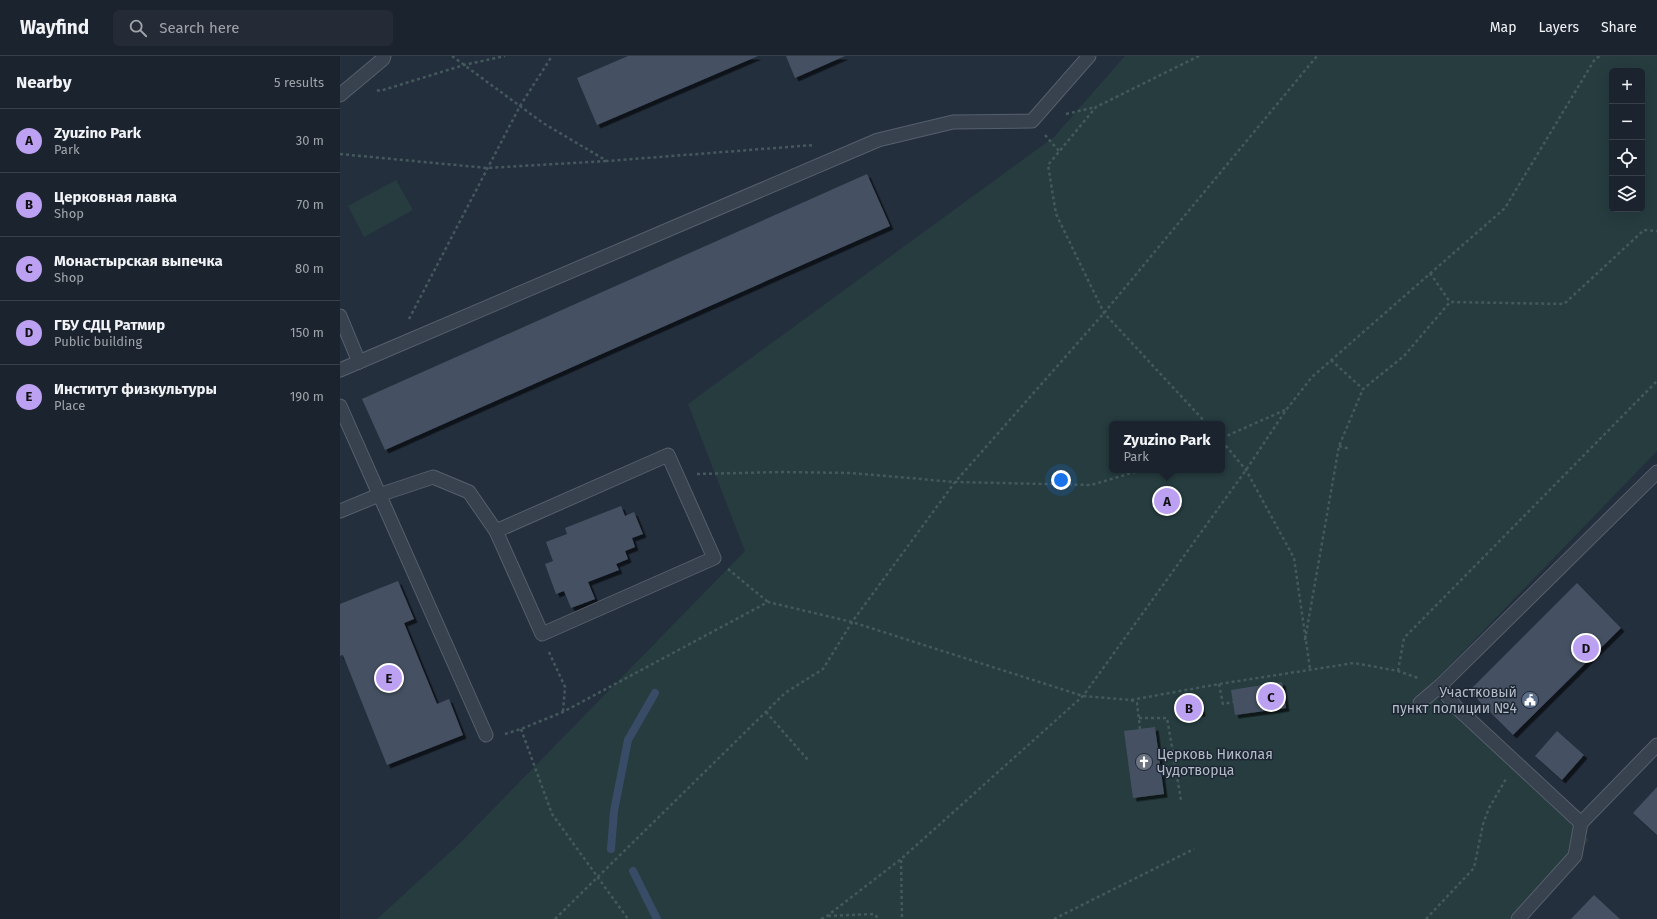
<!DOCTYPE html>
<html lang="en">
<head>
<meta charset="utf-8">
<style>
  :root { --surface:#1b232e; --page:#242b36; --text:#f1f3f6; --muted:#a0a4aa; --line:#39404a; --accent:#bca0f2 }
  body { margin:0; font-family:"Fira Sans",sans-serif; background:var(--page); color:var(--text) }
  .controls { position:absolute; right:12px; top:12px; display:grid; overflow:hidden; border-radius:6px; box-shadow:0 4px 16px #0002 }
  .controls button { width:36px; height:36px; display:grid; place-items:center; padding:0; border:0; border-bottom:1px solid var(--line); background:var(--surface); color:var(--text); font:20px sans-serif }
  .you { position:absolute; left:721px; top:424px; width:14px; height:14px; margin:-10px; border:3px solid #fff; border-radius:50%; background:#1a73e8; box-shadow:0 0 0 6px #1a73e833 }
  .badge { display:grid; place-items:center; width:26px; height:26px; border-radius:50%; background:var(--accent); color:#111; font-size:13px; font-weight:700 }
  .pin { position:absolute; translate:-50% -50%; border:2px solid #fff; box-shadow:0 1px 4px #0006 }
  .popup { position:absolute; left:769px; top:365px; width:116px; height:52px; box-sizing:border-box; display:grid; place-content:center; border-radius:6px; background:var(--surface); filter:drop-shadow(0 1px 3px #0005); font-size:13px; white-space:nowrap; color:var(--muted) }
  .popup b { font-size:15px; color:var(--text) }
  .popup::after { content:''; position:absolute; left:50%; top:100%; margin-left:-8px; border:8px solid transparent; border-top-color:var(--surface) }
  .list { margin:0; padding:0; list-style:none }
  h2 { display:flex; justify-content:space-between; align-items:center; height:52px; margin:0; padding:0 16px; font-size:17px }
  h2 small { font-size:13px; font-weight:400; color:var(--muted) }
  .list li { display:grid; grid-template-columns:26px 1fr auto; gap:12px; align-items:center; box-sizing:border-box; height:64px; padding:0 16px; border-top:1px solid var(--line) }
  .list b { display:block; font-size:15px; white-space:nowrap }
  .list p { margin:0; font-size:13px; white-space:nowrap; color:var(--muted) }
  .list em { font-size:13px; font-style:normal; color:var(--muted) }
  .icon { flex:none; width:22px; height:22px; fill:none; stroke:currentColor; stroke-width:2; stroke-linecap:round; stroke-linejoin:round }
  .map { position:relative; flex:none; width:1317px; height:863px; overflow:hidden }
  header { display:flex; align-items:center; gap:24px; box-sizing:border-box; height:56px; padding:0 20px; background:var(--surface); border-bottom:1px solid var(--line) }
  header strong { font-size:19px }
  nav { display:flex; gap:22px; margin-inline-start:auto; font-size:14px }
  .search { width:280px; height:36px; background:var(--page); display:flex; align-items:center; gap:10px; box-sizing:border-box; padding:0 14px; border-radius:6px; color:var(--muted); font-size:15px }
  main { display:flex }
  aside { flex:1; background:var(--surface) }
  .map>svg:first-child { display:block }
  .green { fill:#263c3f; fill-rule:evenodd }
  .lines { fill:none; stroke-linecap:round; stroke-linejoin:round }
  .stream { stroke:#394c67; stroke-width:8 }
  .building { fill:#455162; filter:url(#shadow) }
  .service-casing { stroke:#565f6c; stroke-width:15 }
  .path { stroke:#44595c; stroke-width:2.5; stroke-dasharray:3 3; stroke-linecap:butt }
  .service { stroke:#38414e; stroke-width:13 }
  .labels { text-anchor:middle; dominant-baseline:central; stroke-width:3; stroke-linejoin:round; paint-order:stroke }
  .poi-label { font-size:14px; fill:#b4bcc9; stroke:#1d2633; text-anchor:end }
</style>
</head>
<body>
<header>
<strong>Wayfind</strong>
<div class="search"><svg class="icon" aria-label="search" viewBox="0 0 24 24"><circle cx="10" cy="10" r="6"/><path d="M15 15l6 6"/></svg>Search here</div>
<nav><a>Map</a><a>Layers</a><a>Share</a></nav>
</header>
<main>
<aside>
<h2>Nearby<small>5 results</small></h2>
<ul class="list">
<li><span class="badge">A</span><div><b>Zyuzino Park</b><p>Park</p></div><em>30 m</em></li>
<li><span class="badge">B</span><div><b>Церковная лавка</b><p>Shop</p></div><em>70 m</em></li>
<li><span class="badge">C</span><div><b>Монастырская выпечка</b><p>Shop</p></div><em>80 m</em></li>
<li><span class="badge">D</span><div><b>ГБУ СДЦ Ратмир</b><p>Public building</p></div><em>150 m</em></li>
<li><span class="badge">E</span><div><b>Институт физкультуры</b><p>Place</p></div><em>190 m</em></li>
</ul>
</aside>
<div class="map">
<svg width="1317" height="863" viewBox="0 0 1317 863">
  <defs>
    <filter id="shadow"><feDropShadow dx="3.5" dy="3.5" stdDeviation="0" flood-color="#0009"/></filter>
  </defs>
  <rect width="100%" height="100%" fill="#242f3e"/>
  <!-- green -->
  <g class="green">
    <path d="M785,0H1317V395L1087,633L1249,784L1177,863H37L119,788L405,495L348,348L714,81ZM1272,15H1302V153H1272ZM772,368H882V414H772Z"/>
    <path d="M56,124L73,154L24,181L8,150Z"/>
  </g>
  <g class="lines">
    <!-- stream -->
    <g class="stream">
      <path d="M271,793L274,755L288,684L315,637"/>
      <path d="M293,815L317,863"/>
    </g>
  </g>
  <!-- building -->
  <g class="building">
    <path d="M288,0H418L257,69L237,22Z"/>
    <path d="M446,0H505L455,22Z"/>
    <path d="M527,118L550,170L45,394L22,343Z"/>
    <path d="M281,450L285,460L294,456L303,478L292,482L295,491L285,495L288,503L276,508L279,514L248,526L255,543L231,552L224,535L216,538L205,508L213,505L206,486L227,478L225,472Z"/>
    <path d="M58,525L74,563L64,567L97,648L109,643L123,679L47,709L3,599L0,600V548Z"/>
    <path d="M1237,527L1281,572L1173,679L1129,635Z"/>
    <path d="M942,626L946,652L895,659L891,634Z"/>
    <path d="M860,644L862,657L837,660L836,647Z"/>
    <path d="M815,671L824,738L793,742L784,675Z"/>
    <path d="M1217,675L1244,699L1222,724L1195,700Z"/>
    <path d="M1317,731V779L1293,757Z"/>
    <path d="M1254,839L1280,863H1231Z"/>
  </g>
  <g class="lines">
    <!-- service casing -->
    <g class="service-casing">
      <g id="service">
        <path d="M0,39L43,3L44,0"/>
        <path d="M0,260L19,306"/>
        <path d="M0,314L538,84L613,66L692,65L749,0"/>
        <path d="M0,350L146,679"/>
        <path d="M328,399L374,502L202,578L156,475Z"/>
        <path d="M0,455L39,439L93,421L129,436L156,475"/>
        <path d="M1080,647L1100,630"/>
        <path d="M1241,767L1317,689"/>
        <path d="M1178,863L1235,800L1241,767L1115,650L1100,630L1317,416"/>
      </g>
    </g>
    <!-- path -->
    <g class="path">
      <path d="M112,0L203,67L267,105L474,89"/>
      <path d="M859,0L756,51L708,109L716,158L764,257L867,368"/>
      <path d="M37,34L40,35L124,9L165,0"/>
      <path d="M726,58L756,51"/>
      <path d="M705,79L719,95"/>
      <path d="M0,98L147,112L267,105"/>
      <path d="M1090,217L1110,246"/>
      <path d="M69,263L180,50L212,0"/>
      <path d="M991,304L1023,333L1064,300L1110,246L1224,248L1304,174L1317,175"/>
      <path d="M882,382L945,354"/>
      <path d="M882,385L906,414L954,502L970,613"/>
      <path d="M999,390L1010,393"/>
      <path d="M357,418L441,416L511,417L615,426L751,429L802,414"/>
      <path d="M388,513L428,546"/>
      <path d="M965,584L999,390L1023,333"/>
      <path d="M209,596L225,631L223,656"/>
      <path d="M1058,615L1064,582L1317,325"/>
      <path d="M879,628L883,648L893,646"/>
      <path d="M791,644L797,647L800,673"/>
      <path d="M426,656L468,704"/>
      <path d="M799,662H827L841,744"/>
      <path d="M181,673L212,758L288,863"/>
      <path d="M165,678L181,673L223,656L428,546L512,566L743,640L791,644L879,628L1014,607L1058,615L1078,622"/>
      <path d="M561,804L562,863"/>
      <path d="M488,860L534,858L539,863"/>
      <path d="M215,863L445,637L483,613L512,566L615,426L764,257L977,0"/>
      <path d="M481,863L487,860L561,803L743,640L906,414L946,354L972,321L1165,152L1255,3L1260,0"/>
      <path d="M714,863L854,793"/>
      <path d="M1086,863L1134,812L1143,768L1149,752L1166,723"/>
    </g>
    <!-- service -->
    <use href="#service" class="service"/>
  </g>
  <!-- icons -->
  <defs>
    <g id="civic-disc" transform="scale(0.9)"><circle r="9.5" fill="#5c6f8a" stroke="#1d2633"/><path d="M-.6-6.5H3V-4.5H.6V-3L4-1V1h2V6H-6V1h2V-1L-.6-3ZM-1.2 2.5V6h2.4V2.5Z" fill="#fff"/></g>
    <g id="church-disc" transform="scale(0.9)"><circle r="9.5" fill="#6b7280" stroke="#1d2633"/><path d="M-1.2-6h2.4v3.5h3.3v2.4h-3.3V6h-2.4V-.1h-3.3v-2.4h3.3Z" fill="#fff"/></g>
  </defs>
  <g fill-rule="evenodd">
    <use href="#civic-disc" x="1190" y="644"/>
    <use href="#church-disc" x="804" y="706"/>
  </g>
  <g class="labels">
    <!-- poi labels -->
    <g class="poi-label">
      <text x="1177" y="636">Участковый<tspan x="1177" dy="16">пункт полиции №4</tspan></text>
      <text x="817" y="698" text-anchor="start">Церковь Николая<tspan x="817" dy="16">Чудотворца</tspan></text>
    </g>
  </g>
</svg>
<div class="controls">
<button>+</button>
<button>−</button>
<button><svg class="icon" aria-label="locate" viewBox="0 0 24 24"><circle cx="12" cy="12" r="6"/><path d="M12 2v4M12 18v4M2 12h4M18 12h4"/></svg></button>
<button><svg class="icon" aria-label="layers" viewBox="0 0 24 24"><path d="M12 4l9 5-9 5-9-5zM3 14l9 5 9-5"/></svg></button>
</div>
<div class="you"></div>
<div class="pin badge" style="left:827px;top:445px">A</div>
<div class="popup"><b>Zyuzino Park</b>Park</div>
<div class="pin badge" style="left:849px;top:652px">B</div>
<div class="pin badge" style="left:931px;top:641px">C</div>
<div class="pin badge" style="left:1246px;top:592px">D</div>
<div class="pin badge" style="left:49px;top:622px">E</div>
</div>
</main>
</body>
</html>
